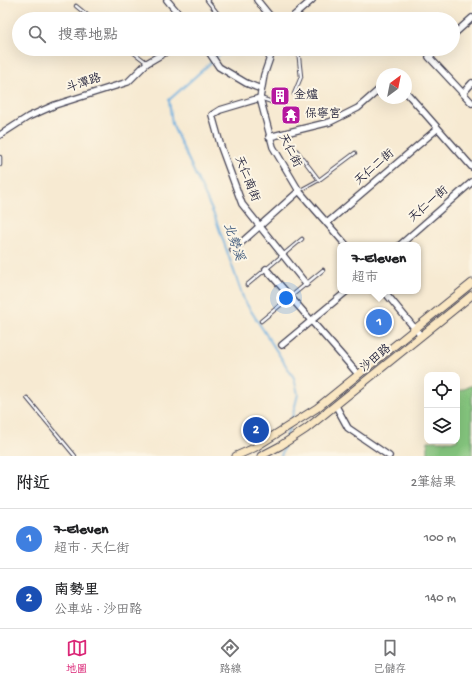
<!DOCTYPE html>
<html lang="zh-TW">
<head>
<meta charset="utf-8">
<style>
  :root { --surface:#fff; --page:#f2f2f2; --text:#202124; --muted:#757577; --line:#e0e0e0; --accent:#db2777 }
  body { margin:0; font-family:"Gochi Hand","LXGW WenKai TC",sans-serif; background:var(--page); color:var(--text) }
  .controls { position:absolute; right:12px; bottom:12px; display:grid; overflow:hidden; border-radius:8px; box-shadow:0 4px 16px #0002 }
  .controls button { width:36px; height:36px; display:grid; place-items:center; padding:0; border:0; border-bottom:1px solid var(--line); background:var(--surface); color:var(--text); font:20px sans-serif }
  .compass { position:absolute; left:376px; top:68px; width:36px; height:36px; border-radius:50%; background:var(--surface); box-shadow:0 4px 16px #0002; rotate:32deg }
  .you { position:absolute; left:286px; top:298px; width:14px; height:14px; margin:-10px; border:3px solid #fff; border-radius:50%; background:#1a73e8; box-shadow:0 0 0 6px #1a73e833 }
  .badge { display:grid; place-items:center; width:26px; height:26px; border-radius:50%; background:var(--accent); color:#fff; font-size:13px; font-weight:700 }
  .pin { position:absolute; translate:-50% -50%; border:2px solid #fff; box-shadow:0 1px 4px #0006 }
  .popup { position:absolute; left:337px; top:242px; width:84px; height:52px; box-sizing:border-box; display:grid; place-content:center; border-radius:8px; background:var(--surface); filter:drop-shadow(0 1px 3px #0005); font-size:13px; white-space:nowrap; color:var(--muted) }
  .popup b { font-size:15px; color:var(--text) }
  .popup::after { content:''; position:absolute; left:50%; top:100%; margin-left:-8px; border:8px solid transparent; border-top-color:var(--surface) }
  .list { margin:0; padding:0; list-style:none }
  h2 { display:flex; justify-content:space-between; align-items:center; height:52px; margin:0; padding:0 16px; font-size:17px }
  h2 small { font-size:13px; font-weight:400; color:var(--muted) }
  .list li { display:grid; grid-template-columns:26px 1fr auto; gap:12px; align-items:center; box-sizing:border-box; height:60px; padding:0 16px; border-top:1px solid var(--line) }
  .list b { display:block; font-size:15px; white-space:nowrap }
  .list p { margin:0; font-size:13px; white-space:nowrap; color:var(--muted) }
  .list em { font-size:13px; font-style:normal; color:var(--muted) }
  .icon { flex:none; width:22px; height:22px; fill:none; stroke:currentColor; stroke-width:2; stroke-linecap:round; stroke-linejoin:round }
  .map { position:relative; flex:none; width:472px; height:456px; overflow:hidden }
  .search { position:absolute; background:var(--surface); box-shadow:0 4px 16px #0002; left:12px; right:12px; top:12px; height:44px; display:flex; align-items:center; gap:10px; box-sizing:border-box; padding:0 14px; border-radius:22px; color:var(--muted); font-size:15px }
  .sheet { height:172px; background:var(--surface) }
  nav { display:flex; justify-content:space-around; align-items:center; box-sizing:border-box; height:56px; border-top:1px solid var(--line); background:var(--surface); font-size:11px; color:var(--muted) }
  nav a { display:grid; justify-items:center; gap:2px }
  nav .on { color:var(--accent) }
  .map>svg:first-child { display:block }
  .green { fill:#85c67e; stroke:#54745c }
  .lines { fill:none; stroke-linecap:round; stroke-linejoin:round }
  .stream { stroke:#6aaddf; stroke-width:2 }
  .lane-casing { stroke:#424052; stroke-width:4.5 }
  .street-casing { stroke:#424052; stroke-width:8 }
  .secondary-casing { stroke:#424052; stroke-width:9 }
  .lane { stroke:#fff; stroke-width:2.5 }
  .street { stroke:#fff; stroke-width:5.5 }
  .secondary { stroke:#fae7c3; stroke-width:7 }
  .labels { text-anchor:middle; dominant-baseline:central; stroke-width:4; stroke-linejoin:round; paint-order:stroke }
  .street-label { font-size:12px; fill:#22223b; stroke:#fcf5e5 }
  .poi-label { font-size:12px; fill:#22223b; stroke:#fcf5e5; text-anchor:start }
  .water-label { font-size:13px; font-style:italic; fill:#3f5a7d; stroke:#fcf5e5 }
</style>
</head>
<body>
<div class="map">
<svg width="472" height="456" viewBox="0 0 472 456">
  <rect width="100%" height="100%" fill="#fcf5e5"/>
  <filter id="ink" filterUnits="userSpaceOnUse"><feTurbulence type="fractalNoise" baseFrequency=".025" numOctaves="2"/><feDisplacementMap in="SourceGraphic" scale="8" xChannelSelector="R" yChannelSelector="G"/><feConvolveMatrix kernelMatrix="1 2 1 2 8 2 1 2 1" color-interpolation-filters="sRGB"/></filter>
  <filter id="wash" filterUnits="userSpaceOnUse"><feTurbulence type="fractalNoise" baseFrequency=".012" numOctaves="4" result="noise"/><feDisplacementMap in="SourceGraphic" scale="16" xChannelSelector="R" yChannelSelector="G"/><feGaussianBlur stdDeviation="0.9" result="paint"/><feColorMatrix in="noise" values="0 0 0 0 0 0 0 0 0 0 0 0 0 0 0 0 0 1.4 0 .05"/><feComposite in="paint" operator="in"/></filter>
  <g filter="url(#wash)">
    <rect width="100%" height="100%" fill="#f7ead2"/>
    <!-- green -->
    <path class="green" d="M472,385V456H428V441H457V392Z"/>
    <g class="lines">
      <!-- stream -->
      <g class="stream">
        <path d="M226,49L169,100L172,124L215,217L244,300L294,378L298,394L291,422"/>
        <path d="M286,439L289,428"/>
        <path d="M281,456L284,446"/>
      </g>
    </g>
  </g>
  <g filter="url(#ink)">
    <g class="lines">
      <!-- lane casing -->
      <g class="lane-casing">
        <g id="lane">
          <path d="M207,0L222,19"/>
          <path d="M76,6L92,19"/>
          <path d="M129,49L146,62"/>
          <path d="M294,94L301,77L298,49"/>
          <path d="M260,98L275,103"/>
          <path d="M297,151L319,180"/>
          <path d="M0,157V165"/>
          <path d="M299,191L319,180L355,153"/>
          <path d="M247,285L302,239"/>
          <path d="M261,321L323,270"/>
          <path d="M27,398L75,456"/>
        </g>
      </g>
      <!-- street casing -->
      <g class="street-casing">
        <g id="street">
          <path d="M167,0L183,19"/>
          <path d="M257,0L270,16"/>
          <path d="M258,19L270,16L273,19"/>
          <path d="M290,19L312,0"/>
          <path d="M453,35L472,18"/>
          <path d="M207,49L219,67L246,83L261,89"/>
          <path d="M273,49L264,75L260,98L273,147L299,191L346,245"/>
          <path d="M438,49L429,57L472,103"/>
          <path d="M406,92L472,167"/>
          <path d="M463,93L472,83"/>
          <path d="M260,98L220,110L212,115L221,147L242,204L306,284"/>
          <path d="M0,135L28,117L55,105L128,82L147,63L171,49"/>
          <path d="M269,137L330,122L358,108L382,87"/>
          <path d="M327,223L437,129"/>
          <path d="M400,245L472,182"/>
          <path d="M233,250L299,191"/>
          <path d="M266,269L358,374"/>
          <path d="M384,291L421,336"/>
          <path d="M282,345L347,291"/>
          <path d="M336,406L348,428L389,456"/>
        </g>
      </g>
      <!-- secondary casing -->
      <g class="secondary-casing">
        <g id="secondary">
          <path d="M236,456L254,448L317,408L472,283"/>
          <path d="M261,456L280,446L306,429L472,295"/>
        </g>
      </g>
      <!-- lane -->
      <use href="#lane" class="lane"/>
      <!-- street -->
      <use href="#street" class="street"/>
      <!-- secondary -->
      <use href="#secondary" class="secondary"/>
    </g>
  </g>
  <!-- icons -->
  <defs>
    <g id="building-square" transform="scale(1)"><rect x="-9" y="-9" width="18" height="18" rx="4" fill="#b5179e" stroke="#fcf5e5"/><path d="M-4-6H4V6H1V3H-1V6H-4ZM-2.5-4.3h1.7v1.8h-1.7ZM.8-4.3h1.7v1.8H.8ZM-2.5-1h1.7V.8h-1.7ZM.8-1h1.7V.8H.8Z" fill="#fff"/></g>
    <g id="temple-square" transform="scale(1)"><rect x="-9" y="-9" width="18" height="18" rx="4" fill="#b5179e" stroke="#fcf5e5"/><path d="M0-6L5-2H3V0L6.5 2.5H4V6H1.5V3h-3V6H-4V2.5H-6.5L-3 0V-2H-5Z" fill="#fff"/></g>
  </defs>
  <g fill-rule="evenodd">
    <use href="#building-square" x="280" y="96"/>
    <use href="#temple-square" x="291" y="115"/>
  </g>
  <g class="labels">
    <!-- street labels -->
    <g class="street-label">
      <text transform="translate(84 84) rotate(-18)">斗潭路</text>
      <text transform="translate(289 151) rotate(63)">天仁街</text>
      <text transform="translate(375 168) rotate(-41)">天仁二街</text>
      <text transform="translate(246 179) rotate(68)">天仁南街</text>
      <text transform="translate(429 205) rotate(-41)">天仁一街</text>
      <text transform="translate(376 359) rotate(-40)">沙田路</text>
    </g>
    <!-- poi labels -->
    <g class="poi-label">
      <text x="294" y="96">金爐</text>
      <text x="305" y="115">保寧宮</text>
    </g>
    <!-- water labels -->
    <g class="water-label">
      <text transform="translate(233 242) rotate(71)">北勢溪</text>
    </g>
  </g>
</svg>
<div class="controls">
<button><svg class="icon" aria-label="locate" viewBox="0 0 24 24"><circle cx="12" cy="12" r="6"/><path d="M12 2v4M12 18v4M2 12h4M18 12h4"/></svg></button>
<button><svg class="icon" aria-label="layers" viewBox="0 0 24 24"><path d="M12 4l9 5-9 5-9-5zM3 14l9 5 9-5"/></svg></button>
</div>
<svg class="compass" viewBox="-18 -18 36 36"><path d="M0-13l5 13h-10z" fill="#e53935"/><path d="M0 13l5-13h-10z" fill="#757577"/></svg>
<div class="you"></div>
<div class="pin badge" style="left:379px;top:322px;background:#3f7fe0">1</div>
<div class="popup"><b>7-Eleven</b>超市</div>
<div class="pin badge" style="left:256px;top:430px;background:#1a4fb4">2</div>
<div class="search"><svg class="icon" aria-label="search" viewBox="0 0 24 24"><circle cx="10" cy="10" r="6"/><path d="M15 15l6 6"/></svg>搜尋地點</div>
</div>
<section class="sheet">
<h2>附近<small>2筆結果</small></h2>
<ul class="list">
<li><span class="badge" style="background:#3f7fe0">1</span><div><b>7-Eleven</b><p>超市 · 天仁街</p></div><em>100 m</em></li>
<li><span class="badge" style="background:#1a4fb4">2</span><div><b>南勢里</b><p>公車站 · 沙田路</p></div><em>140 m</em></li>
</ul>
</section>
<nav>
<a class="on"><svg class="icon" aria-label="map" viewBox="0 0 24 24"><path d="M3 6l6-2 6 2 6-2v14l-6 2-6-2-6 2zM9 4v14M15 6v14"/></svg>地圖</a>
<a><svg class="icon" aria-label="directions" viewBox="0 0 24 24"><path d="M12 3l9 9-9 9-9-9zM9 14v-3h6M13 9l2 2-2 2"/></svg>路線</a>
<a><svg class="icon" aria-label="saved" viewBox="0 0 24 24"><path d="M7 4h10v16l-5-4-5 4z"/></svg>已儲存</a>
</nav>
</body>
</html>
